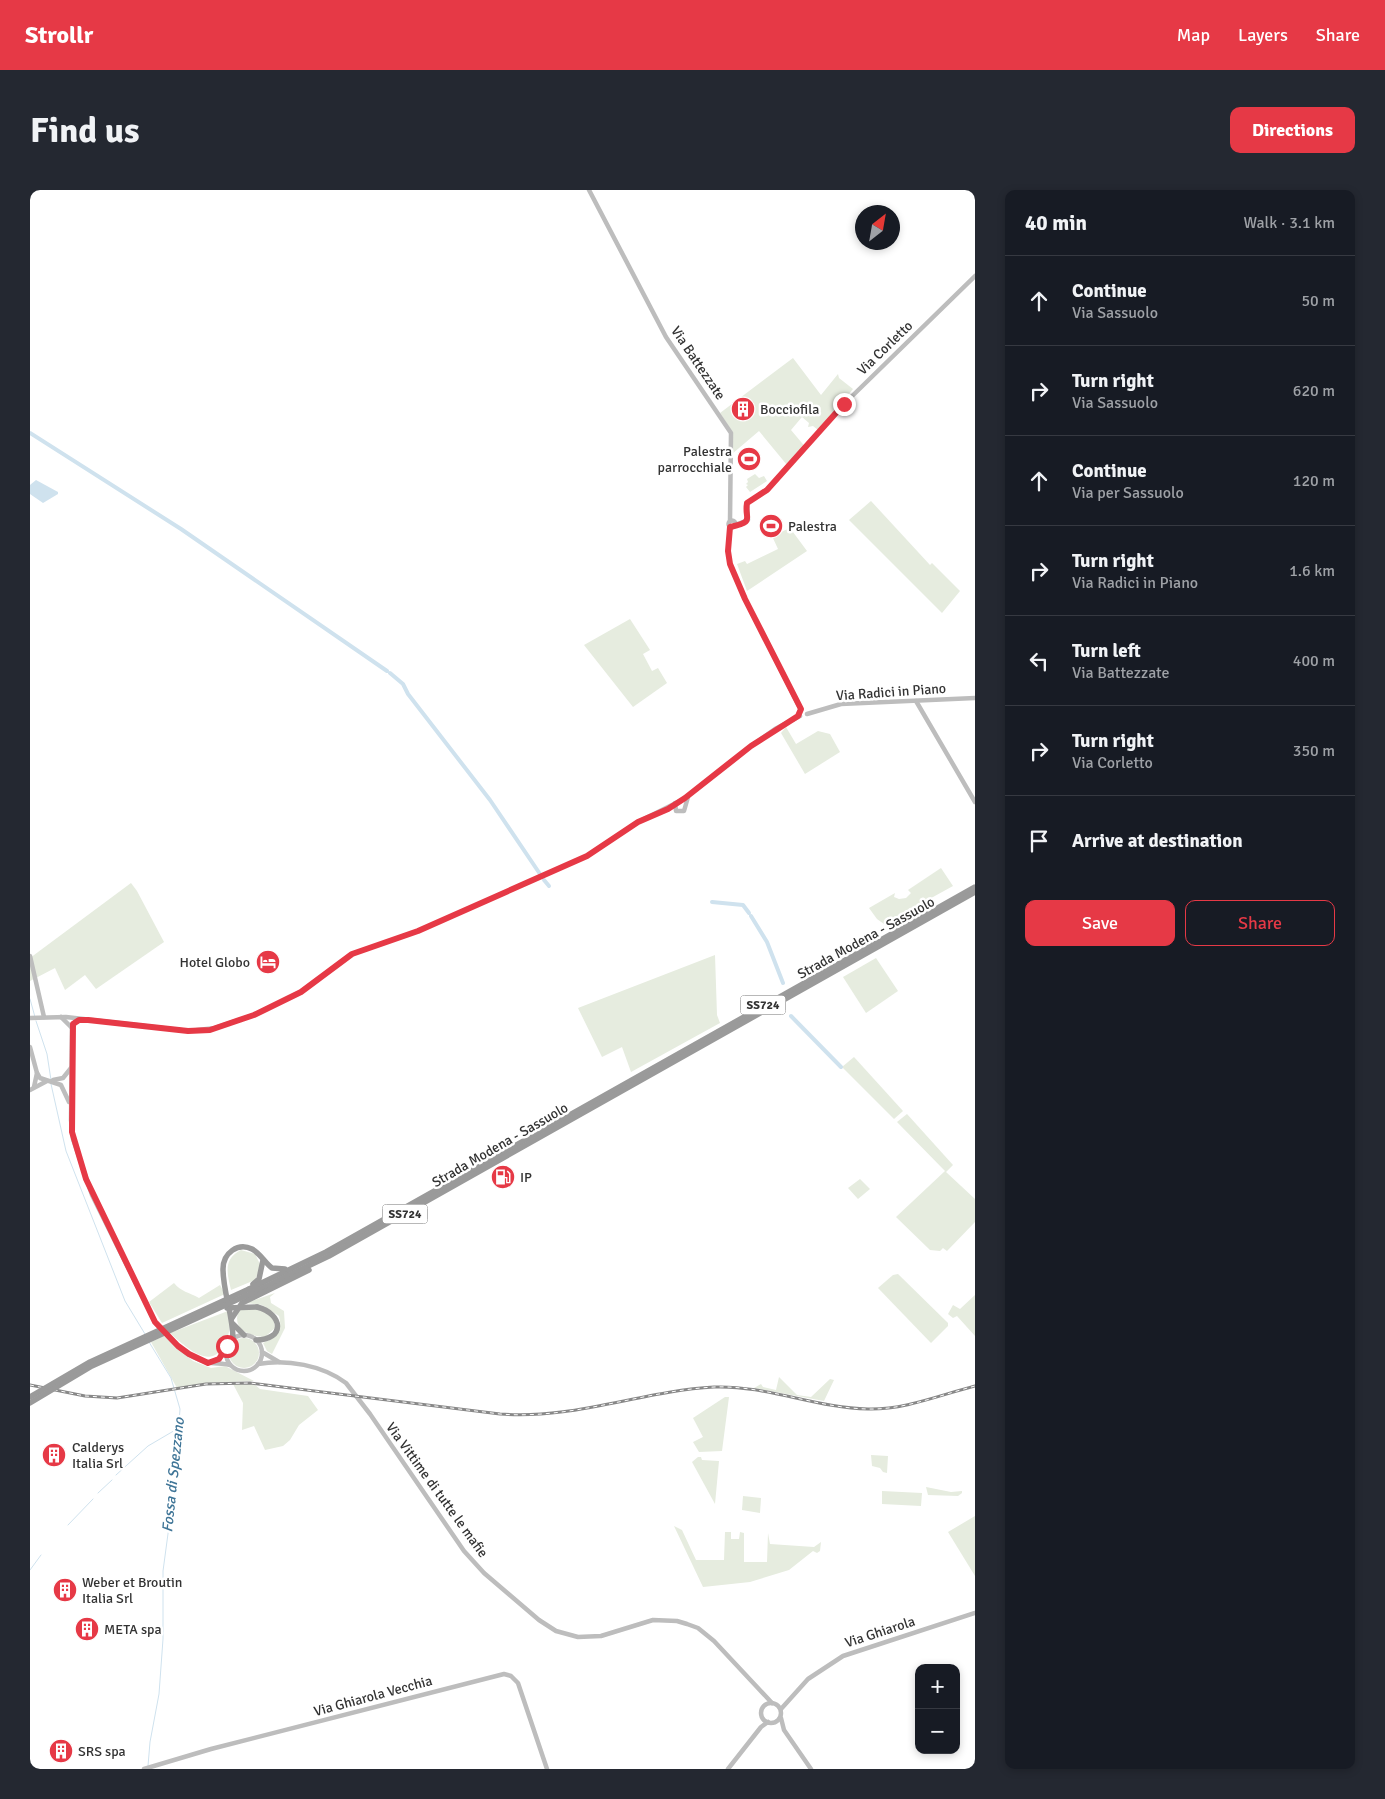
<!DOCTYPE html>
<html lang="en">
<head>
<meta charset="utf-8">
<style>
  :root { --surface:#171b24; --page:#242831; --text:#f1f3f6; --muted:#9ea1a6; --line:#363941; --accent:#e63946 }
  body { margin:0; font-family:Signika,sans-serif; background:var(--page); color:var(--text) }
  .controls { position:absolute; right:15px; bottom:15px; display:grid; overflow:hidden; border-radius:10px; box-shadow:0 2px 8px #0003 }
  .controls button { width:45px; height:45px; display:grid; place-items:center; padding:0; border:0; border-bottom:1px solid var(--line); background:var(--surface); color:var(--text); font:25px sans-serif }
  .compass { position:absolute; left:825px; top:15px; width:45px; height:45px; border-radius:50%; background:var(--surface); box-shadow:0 2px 8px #0003; rotate:31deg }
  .stop { position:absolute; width:15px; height:15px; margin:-11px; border:4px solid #e63946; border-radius:50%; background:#fff }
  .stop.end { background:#e63946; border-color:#fff; box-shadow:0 1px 5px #0008 }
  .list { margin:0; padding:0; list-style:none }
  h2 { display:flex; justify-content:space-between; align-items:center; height:65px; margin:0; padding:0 20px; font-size:21px }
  h2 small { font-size:16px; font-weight:400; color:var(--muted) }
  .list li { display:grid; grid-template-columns:32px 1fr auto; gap:15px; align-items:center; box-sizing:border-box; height:90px; padding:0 20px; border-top:1px solid var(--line) }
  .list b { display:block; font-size:19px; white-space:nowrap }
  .list p { margin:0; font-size:16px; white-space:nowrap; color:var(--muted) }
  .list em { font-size:16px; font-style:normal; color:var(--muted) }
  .actions { display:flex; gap:10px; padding:15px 20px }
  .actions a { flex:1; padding:11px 0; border:1px solid var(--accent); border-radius:10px; text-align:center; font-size:18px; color:var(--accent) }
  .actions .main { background:var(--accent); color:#fff }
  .icon { flex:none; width:28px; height:28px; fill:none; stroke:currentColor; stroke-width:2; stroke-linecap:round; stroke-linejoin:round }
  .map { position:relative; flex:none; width:945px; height:1579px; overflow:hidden; border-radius:10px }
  header { display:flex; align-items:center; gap:30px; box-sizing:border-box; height:70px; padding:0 25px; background:var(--accent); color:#fff }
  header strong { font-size:24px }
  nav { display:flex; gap:28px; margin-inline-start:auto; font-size:18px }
  .intro { display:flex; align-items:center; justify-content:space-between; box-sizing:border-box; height:120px; padding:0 30px }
  h1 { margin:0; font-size:35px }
  .button { padding:12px 22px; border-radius:10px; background:var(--accent); color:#fff; font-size:18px; font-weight:700 }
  main { display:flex; gap:30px; padding:0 30px }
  aside { flex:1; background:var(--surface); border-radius:10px; box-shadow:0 2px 8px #0003 }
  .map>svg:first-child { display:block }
  .green { fill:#e6ecdf }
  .water { fill:#cfe2ee }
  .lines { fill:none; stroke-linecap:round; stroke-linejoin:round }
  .stream { stroke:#cfe2ee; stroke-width:1 }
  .canal { stroke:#cfe2ee; stroke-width:4 }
  .secondary { stroke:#bdbdbd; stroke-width:4.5 }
  .highway { stroke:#9a9a9a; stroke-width:5.5 }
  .rail-casing { stroke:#888; stroke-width:3 }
  .rail { stroke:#fff; stroke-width:1; stroke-dasharray:4; stroke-linecap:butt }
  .highway-bridge { stroke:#9a9a9a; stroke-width:5.5 }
  .route { stroke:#e63946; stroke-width:6 }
  .labels { text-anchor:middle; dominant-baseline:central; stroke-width:5; stroke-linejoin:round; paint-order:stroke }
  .shield { fill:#fff; stroke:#707070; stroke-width:1 }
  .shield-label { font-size:12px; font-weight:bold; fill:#333 }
  .street-label { font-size:14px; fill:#333; stroke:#fff }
  .poi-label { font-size:14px; fill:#333; stroke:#fff; text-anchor:start }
  .water-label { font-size:15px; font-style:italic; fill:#3f7597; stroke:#fff }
</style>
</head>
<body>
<header>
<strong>Strollr</strong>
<nav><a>Map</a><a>Layers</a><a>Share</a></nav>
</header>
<div class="intro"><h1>Find us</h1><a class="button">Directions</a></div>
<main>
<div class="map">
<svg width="945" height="1579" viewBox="0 0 945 1579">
  <rect width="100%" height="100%" fill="#fff"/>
  <!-- green -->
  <g class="green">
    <path d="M763,168L791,205L808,184L809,188L823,199L788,240L783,236L778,237L779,233L772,227L761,240L777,259L765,273L764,271L757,275L729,241L702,264L703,243L690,223Z"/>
    <path d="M725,284L729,288L734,286L737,291L720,302L716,297L718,295L716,294L718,292L717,289Z"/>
    <path d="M841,311L900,375L902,373L930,401L912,423L819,330Z"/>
    <path d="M760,338L777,361L717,401L707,374L715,371L717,374L748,359L742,346Z"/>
    <path d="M600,429L620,460L613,464L622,481L628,478L637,493L603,517L554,455Z"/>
    <path d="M756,537L766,554L788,541L800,544L810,562L775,584L751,543Z"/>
    <path d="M911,678L923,696L854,734L847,729L839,718L865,703L864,707L869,709L876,708L881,703L878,700Z"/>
    <path d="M101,693L107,701L134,752L66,799L55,785L35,800L25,778L0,791V768Z"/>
    <path d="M685,765L687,825L690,833L601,882L592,857L572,867L548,818Z"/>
    <path d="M846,768L868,801L836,823L813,787Z"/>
    <path d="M824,867L873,921L864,929L812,877Z"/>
    <path d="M877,924L923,975L916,982L945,1009V1032L917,1061L913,1058L910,1061L900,1060L866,1027L915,981L867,932Z"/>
    <path d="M830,989L840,999L828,1009L818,998Z"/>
    <path d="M211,1060L225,1064L231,1076L225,1090L201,1100C197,1083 193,1069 211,1060Z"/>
    <path d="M868,1084L918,1133V1136L901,1153L848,1098L863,1085Z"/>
    <path d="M144,1093C151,1102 159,1102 169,1108L190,1095L195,1104L132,1133L119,1112Z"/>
    <path d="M245,1103L240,1107L241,1113L254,1121L255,1138L242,1164L237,1161L233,1153C247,1148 253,1140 249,1126L232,1115L216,1113Z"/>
    <path d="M945,1105V1146L927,1126L923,1128L918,1124L923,1115L930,1119Z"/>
    <path d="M210,1118L229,1119L243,1127L245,1138L235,1147C217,1146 200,1138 210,1118Z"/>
    <path d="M198,1121C200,1135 201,1141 195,1154C181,1182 156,1157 140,1143Z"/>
    <path d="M134,1146L163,1171L181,1178L195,1176L224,1191L177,1193L147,1198L121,1152Z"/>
    <circle cx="214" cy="1163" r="15"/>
    <path d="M749,1187L767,1205L781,1207L800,1189L804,1190L794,1211L724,1198L731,1194L733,1197L746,1200Z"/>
    <path d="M203,1194H224L230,1199L278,1206L288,1220L269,1235L260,1250L253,1256L235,1260L224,1236L212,1240L213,1213Z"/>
    <path d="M695,1207H699L692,1261L669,1262L663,1252L673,1247L663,1228Z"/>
    <path d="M841,1265L858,1266L857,1283L853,1282L850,1278L842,1276Z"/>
    <path d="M668,1267H671L672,1270L689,1271L685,1314L662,1272Z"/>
    <path d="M896,1297L921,1302L932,1301V1303L928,1306L898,1305Z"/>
    <path d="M852,1301L892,1303L891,1316L852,1314Z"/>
    <path d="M713,1306L731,1308L730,1323L712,1320Z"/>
    <path d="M945,1326V1386L918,1342Z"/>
    <path d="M644,1336L652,1340L666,1370H694L695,1342H701V1349H709L710,1342L714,1343V1372H737L738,1343L740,1354L784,1357L791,1352L790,1361L787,1363L783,1361L759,1380L720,1392L673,1397Z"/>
  </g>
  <!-- water -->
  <path class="water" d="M6,290L28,302V304L13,313L0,304V295Z"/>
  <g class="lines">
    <!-- stream -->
    <g class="stream">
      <path d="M0,809L5,827"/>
      <path d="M6,831L17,864L21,890"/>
      <path d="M21,894L36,961L95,1111L115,1144"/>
      <path d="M86,1285L118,1256L147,1239"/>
      <path d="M68,1303L82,1290"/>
      <path d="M38,1335L63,1309"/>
      <path d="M0,1380L11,1365"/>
      <path d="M118,1576L120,1552L129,1504L133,1449V1381L144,1299L150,1219L141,1188L119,1152"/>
    </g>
    <!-- canal -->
    <g class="canal">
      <path d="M0,243L151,339L357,481"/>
      <path d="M360,483L373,494L378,504L460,610L510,684"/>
      <path d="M514,690L519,696"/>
      <path d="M682,712L713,715L719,723"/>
      <path d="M721,726L737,752L753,793"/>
      <path d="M761,826L811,877"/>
    </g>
    <!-- secondary -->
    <g class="secondary">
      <path d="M559,0L636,147L701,243L700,331"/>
      <circle cx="702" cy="334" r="3.5"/>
      <path d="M705,335L718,330L717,313L737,300L814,214L945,86"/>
      <path d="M700,337L698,361L700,374L715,409L771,520"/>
      <path d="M886,511L945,612"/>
      <path d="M777,524L811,514L945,508"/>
      <path d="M645,613L646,621H654L658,607"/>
      <path d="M0,766L14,827"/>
      <path d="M31,827L42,838"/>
      <path d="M0,828L36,827L159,841L185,838L224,825L271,802L322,764L388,741L557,666L608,632L654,609L721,556L745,539L770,526"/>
      <path d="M51,830L45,832L42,838L41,930L43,949L62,1005L125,1132C139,1148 155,1168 177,1172C184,1174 192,1173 200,1175"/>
      <path d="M0,857L7,883L4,897"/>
      <path d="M7,883L10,888L31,895L39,912"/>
      <path d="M23,890L33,888L41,878"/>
      <path d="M0,900L17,891"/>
      <circle cx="214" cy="1163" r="18"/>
      <path d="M232,1162L249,1172"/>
      <path d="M182,1172L189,1169L195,1162"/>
      <path d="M228,1174C257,1169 292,1175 316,1193L340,1224L434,1361L454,1383L509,1430L526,1441L548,1447L571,1446L623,1430L647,1431L657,1434L668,1438L684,1451L742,1513"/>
      <circle cx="741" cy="1523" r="10"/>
      <path d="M751,1519L778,1489L813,1466L945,1423"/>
      <path d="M751,1528L754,1540L781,1579"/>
      <path d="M114,1579L181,1559L474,1484L481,1486L488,1493L517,1579"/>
      <path d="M698,1579L731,1537L738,1532"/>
    </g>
    <!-- highway -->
    <g class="highway">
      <path d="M223,1094L229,1089L233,1070"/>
      <path d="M219,1099L296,1062L945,697"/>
      <path d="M222,1103L299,1066L945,702"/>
      <path d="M202,1128L212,1113L279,1080"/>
      <path d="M203,1134L214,1145"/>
      <path d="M203,1149C203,1125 193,1102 193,1079C193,1063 208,1052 222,1059C230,1063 235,1073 242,1078L255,1079"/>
      <path d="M226,1150C255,1150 254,1124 227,1117"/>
    </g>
    <!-- rail casing -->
    <g class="rail-casing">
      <path id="rail" d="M0,1195L55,1206L87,1208L176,1194L220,1193L470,1224C543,1230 612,1201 684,1197C736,1195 786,1218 838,1219C874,1220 910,1205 945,1196"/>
    </g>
    <!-- rail -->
    <use href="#rail" class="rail"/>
    <!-- highway-bridge -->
    <g class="highway-bridge">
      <path d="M197,1118L227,1117"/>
      <path d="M0,1207L60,1172L219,1099"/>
      <path d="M0,1213L62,1176L222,1103"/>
    </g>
  </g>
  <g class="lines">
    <!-- route -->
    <path class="route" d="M197,1156L189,1169L178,1173L159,1164L148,1156L125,1132L56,989L42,942L43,834L49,830H58L158,841L180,840L224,825L271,802L322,764L388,741L557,666L608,632L638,619L655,608L721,556L768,526L771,519L715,409L700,374L698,361L700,337C726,331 714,330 717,313L737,300L814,214"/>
  </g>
  <!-- icons -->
  <defs>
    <g id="building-disc" transform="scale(1.25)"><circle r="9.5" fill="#e63946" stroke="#fff"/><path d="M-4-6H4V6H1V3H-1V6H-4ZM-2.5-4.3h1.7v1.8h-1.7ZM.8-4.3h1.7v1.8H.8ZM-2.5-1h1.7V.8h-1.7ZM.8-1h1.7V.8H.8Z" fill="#fff"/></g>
    <g id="stadium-disc" transform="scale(1.25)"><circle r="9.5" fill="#e63946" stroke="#fff"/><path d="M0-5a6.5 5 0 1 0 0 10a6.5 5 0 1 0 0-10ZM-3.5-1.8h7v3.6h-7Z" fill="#fff"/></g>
    <g id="hotel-disc" transform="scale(1.25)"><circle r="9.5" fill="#e63946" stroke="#fff"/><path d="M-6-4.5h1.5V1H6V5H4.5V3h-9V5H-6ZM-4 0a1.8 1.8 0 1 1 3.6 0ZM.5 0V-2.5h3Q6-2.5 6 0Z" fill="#fff"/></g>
    <g id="fuel-disc" transform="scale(1.25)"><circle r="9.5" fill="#e63946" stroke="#fff"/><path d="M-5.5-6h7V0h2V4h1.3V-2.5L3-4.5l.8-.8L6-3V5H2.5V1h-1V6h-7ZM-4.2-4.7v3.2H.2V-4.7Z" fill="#fff"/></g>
  </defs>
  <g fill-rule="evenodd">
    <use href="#building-disc" x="713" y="219"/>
    <use href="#stadium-disc" x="719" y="269"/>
    <use href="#stadium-disc" x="741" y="336"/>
    <use href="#hotel-disc" x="238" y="772"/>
    <use href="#fuel-disc" x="473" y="987"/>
    <use href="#building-disc" x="24" y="1265"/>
    <use href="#building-disc" x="35" y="1400"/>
    <use href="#building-disc" x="57" y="1439"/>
    <use href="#building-disc" x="31" y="1561"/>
  </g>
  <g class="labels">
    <!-- shield labels -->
    <g class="shield">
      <rect x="710.5" y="805.5" width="45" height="19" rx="4"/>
      <rect x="352.5" y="1014.5" width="45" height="19" rx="4"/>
    </g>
    <g class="shield-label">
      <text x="733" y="815">SS724</text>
      <text x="375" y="1024">SS724</text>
    </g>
    <!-- street labels -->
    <g class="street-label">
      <text transform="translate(855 158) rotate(-44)">Via Corletto</text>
      <text transform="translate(668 173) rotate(56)">Via Battezzate</text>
      <text transform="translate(861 502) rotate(-4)">Via Radici in Piano</text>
      <text transform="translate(836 748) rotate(-29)">Strada Modena - Sassuolo</text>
      <text transform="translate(470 955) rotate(-30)">Strada Modena - Sassuolo</text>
      <text transform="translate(407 1300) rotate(54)">Via Vittime di tutte le mafie</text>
      <text transform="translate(850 1442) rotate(-18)">Via Ghiarola</text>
      <text transform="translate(343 1506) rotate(-15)">Via Ghiarola Vecchia</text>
    </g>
    <!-- poi labels -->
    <g class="poi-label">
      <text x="730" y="219">Bocciofila</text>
      <text x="702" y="261" text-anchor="end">Palestra<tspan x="702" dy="16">parrocchiale</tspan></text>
      <text x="758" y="336">Palestra</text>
      <text x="220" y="772" text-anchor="end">Hotel Globo</text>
      <text x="490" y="987">IP</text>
      <text x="42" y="1257">Calderys<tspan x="42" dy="16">Italia Srl</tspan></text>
      <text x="52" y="1392">Weber et Broutin<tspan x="52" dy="16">Italia Srl</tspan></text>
      <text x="74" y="1439">META spa</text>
      <text x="48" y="1561">SRS spa</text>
    </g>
    <!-- water labels -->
    <g class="water-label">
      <text transform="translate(143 1285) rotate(-84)">Fossa di Spezzano</text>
    </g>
  </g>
</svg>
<div class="controls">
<button>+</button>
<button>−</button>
</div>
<svg class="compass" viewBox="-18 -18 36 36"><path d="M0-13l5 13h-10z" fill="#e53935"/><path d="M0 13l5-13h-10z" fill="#9ea1a6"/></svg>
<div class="stop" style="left:197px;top:1156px"></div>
<div class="stop end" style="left:814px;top:214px"></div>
</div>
<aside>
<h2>40 min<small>Walk · 3.1 km</small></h2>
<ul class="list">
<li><svg class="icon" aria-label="ahead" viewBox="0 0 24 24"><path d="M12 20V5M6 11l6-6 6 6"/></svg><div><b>Continue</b><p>Via Sassuolo</p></div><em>50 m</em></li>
<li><svg class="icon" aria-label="right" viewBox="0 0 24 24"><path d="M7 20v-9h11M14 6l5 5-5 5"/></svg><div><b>Turn right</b><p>Via Sassuolo</p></div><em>620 m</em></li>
<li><svg class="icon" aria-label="ahead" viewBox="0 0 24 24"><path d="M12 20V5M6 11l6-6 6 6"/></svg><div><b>Continue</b><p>Via per Sassuolo</p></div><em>120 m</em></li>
<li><svg class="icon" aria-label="right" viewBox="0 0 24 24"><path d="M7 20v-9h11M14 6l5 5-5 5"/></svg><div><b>Turn right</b><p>Via Radici in Piano</p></div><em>1.6 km</em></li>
<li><svg class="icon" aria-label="left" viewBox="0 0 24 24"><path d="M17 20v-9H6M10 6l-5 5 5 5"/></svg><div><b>Turn left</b><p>Via Battezzate</p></div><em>400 m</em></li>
<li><svg class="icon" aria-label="right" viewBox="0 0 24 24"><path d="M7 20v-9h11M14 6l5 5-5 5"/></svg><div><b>Turn right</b><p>Via Corletto</p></div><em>350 m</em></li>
<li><svg class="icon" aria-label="arrive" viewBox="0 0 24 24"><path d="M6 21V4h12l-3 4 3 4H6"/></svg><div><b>Arrive at destination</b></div></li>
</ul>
<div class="actions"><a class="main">Save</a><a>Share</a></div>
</aside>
</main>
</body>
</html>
